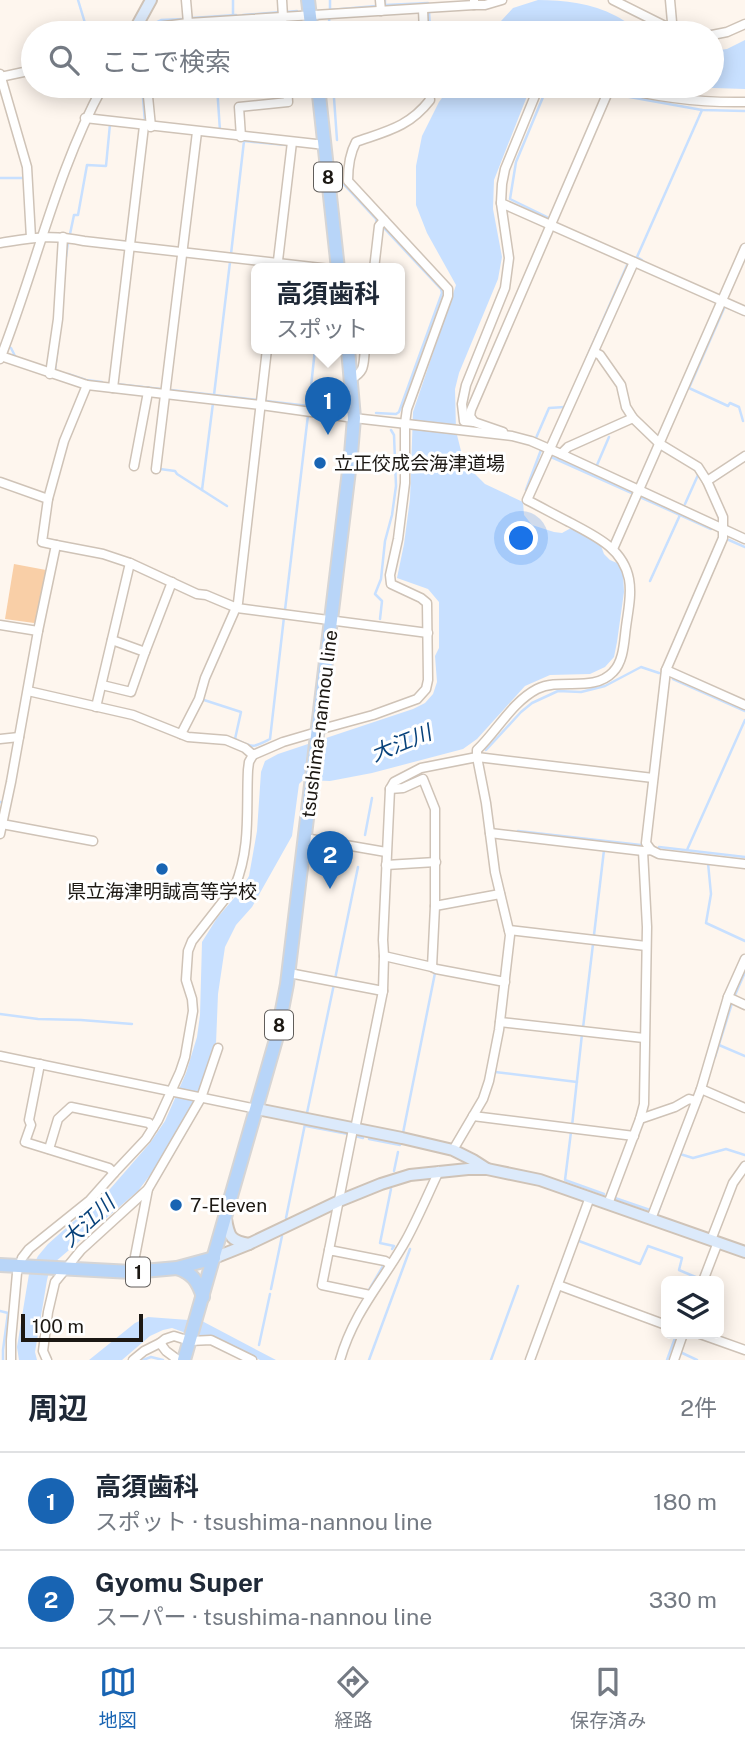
<!DOCTYPE html>
<html lang="ja">
<head>
<meta charset="utf-8">
<style>
  :root { --surface:#fff; --page:#f6f6f7; --text:#1f2937; --muted:#747a83; --line:#e0e1e3; --accent:#1864b3 }
  body { margin:0; font-family:"Public Sans","Noto Sans JP",sans-serif; background:var(--page); color:var(--text) }
  .controls { position:absolute; right:21px; bottom:21px; display:grid; overflow:hidden; border-radius:10px; box-shadow:0 4px 18px #0003 }
  .controls button { width:63px; height:63px; display:grid; place-items:center; padding:0; border:0; border-bottom:2px solid var(--line); background:var(--surface); color:var(--text); font:35px sans-serif }
  .scale { position:absolute; left:21px; bottom:18px; width:122px; box-sizing:border-box; padding-left:7px; border:4px solid #1c1813; border-top:0; font-size:19px; line-height:24px; white-space:nowrap; color:#1c1813; -webkit-text-stroke:5px #fff; paint-order:stroke }
  .you { position:absolute; left:522px; top:539px; width:24px; height:24px; margin:-18px; border:5px solid #fff; border-radius:50%; background:#1a73e8; box-shadow:0 0 0 10px #1a73e833 }
  .badge { display:grid; place-items:center; width:46px; height:46px; border-radius:50%; background:var(--accent); color:#fff; font-size:23px; font-weight:700 }
  .pin { position:absolute; translate:-50% -58px; filter:drop-shadow(0 2px 4px #0008) }
  .pin::after { content:''; position:absolute; top:37px; width:24px; height:21px; background:inherit; clip-path:polygon(0 0,100% 0,50% 100%) }
  .popup { position:absolute; left:251px; top:263px; width:154px; height:91px; box-sizing:border-box; display:grid; place-content:center; border-radius:10px; background:var(--surface); filter:drop-shadow(0 2px 5px #0005); font-size:23px; white-space:nowrap; color:var(--muted) }
  .popup b { font-size:26px; color:var(--text) }
  .popup::after { content:''; position:absolute; left:50%; top:100%; margin-left:-14px; border:14px solid transparent; border-top-color:var(--surface) }
  .list { margin:0; padding:0; list-style:none }
  h2 { display:flex; justify-content:space-between; align-items:center; height:91px; margin:0; padding:0 28px; font-size:30px }
  h2 small { font-size:23px; font-weight:400; color:var(--muted) }
  .list li { display:grid; grid-template-columns:46px 1fr auto; gap:21px; align-items:center; box-sizing:border-box; height:98px; padding:0 28px; border-top:2px solid var(--line) }
  .list b { display:block; font-size:26px; white-space:nowrap }
  .list p { margin:0; font-size:23px; white-space:nowrap; color:var(--muted) }
  .list em { font-size:23px; font-style:normal; color:var(--muted) }
  .icon { flex:none; width:38px; height:38px; fill:none; stroke:currentColor; stroke-width:2; stroke-linecap:round; stroke-linejoin:round }
  .map { position:relative; flex:none; width:745px; height:1360px; overflow:hidden }
  .search { position:absolute; background:var(--surface); box-shadow:0 4px 18px #0003; left:21px; right:21px; top:21px; height:77px; display:flex; align-items:center; gap:18px; box-sizing:border-box; padding:0 24px; border-radius:38px; color:var(--muted); font-size:26px }
  .sheet { height:287px; background:var(--surface) }
  nav { display:flex; justify-content:space-around; align-items:center; box-sizing:border-box; height:98px; border-top:2px solid var(--line); background:var(--surface); font-size:19px; color:var(--muted) }
  nav a { display:grid; justify-items:center; gap:4px }
  nav .on { color:var(--accent) }
  .map>svg:first-child { display:block }
  .green { fill:#f9cfa7 }
  .water { fill:#c8e0ff }
  .lines { fill:none; stroke-linecap:round; stroke-linejoin:round }
  .stream { stroke:#c8e0ff; stroke-width:2.5 }
  .street-casing { stroke:#cfc3b7; stroke-width:11 }
  .secondary-casing { stroke:#cfc3b7; stroke-width:14 }
  .primary-casing { stroke:#d6d5d5; stroke-width:16 }
  .street { stroke:#fff; stroke-width:8 }
  .secondary { stroke:#dceafb; stroke-width:10 }
  .primary { stroke:#b8d5f8; stroke-width:12 }
  .poi-dot { fill:#1864b3; stroke:#fff; stroke-width:2.5 }
  .labels { text-anchor:middle; dominant-baseline:central; stroke-width:6; stroke-linejoin:round; paint-order:stroke }
  .shield { fill:#fff; stroke:#605d5a; stroke-width:2 }
  .shield-label { font-size:18px; font-weight:bold; fill:#1c1813 }
  .poi-label { font-size:19px; fill:#1c1813; stroke:#fff; text-anchor:start }
  .street-label { font-size:19px; fill:#1c1813; stroke:#fff }
  .water-label { font-size:21px; font-style:italic; fill:#08427b; stroke:#fff }
</style>
</head>
<body>
<div class="map">
<svg width="745" height="1360" viewBox="0 0 745 1360">
  <rect width="100%" height="100%" fill="#fef6ee"/>
  <!-- green -->
  <path class="green" d="M14,564L46,570L36,622L34,623L5,619Z"/>
  <!-- water -->
  <g class="water">
    <path d="M538,0C565,0 591,3 616,16C626,21 635,29 645,33H490L513,8Z"/>
    <path d="M745,40V89L714,88L686,86H712V51L727,49Z"/>
    <path d="M451,86H531L494,180L493,209L502,257L498,279L459,373L455,389L456,431L461,451L460,460L465,468L475,474L485,484L523,502L524,515L532,525L554,532L562,533L571,528L600,543L604,554L610,560L617,563L623,571L624,592L617,642L614,657L605,667L590,674L550,675L525,686L477,739L463,749L372,773L330,781L303,780L299,784L292,836L252,907L236,925L225,947L218,994L216,1044L194,1102L186,1120L160,1162L138,1191L55,1262L50,1268L47,1280L35,1352L37,1360H19L17,1347L25,1298L29,1274L38,1256L48,1244L110,1189L150,1143L165,1121L186,1073L197,1037L200,1015L202,942L217,918L241,890L249,876L257,831L261,772L265,761L278,754L413,709L425,703L433,694L437,682L435,656L439,648V602L428,589L397,578L404,544L410,499L413,412L456,285L427,233L416,205V166L422,136L439,102Z"/>
    <path d="M148,1317L202,1321L276,1360H260L213,1337H197L172,1328L163,1330L150,1336L122,1360H89L135,1323Z"/>
  </g>
  <g class="lines">
    <!-- stream -->
    <g class="stream">
      <path d="M78,0L88,33"/>
      <path d="M233,0V14"/>
      <path d="M330,0V10L376,6"/>
      <path d="M385,0V5L428,3V5"/>
      <path d="M429,11L430,28"/>
      <path d="M286,12L297,11"/>
      <path d="M243,15L281,12"/>
      <path d="M192,18L236,15"/>
      <path d="M329,18L330,33"/>
      <path d="M153,24L161,20L184,19"/>
      <path d="M213,25V33"/>
      <path d="M678,27L693,31H713"/>
      <path d="M142,86L145,122"/>
      <path d="M217,86L220,131"/>
      <path d="M333,86L334,90"/>
      <path d="M572,86L602,92"/>
      <path d="M613,94L702,110L745,111"/>
      <path d="M334,98L337,140"/>
      <path d="M335,169L337,177L376,219L377,224"/>
      <path d="M0,178H26"/>
      <path d="M547,219V217L510,199L516,162L543,97L547,90L556,86"/>
      <path d="M70,234L74,215H78L87,165L106,166L110,124"/>
      <path d="M231,254L244,141L286,145"/>
      <path d="M66,257L68,242"/>
      <path d="M641,261L642,260L637,257L702,110"/>
      <path d="M64,278L65,264"/>
      <path d="M724,306L745,315"/>
      <path d="M725,306L689,388L728,406L730,403L739,407L743,421"/>
      <path d="M9,347L11,348L16,358"/>
      <path d="M586,359L628,263"/>
      <path d="M55,370L59,337"/>
      <path d="M68,374L86,380L102,382"/>
      <path d="M116,384L161,389"/>
      <path d="M171,390L258,400"/>
      <path d="M214,395L230,262"/>
      <path d="M266,401L309,406L315,349"/>
      <path d="M213,403L202,490L227,506"/>
      <path d="M376,413L396,414L399,412L442,293L441,289L384,228H382"/>
      <path d="M536,438L549,408L565,407"/>
      <path d="M549,456L634,494"/>
      <path d="M597,465L609,437"/>
      <path d="M160,469L175,471L177,474L202,490"/>
      <path d="M526,490L541,450"/>
      <path d="M640,497L711,529"/>
      <path d="M685,504L698,475"/>
      <path d="M729,540L745,547"/>
      <path d="M650,581L680,515"/>
      <path d="M285,610L308,415"/>
      <path d="M380,619L382,601L375,594L381,579L385,541L392,515L396,486L394,435L391,430"/>
      <path d="M673,679L745,711"/>
      <path d="M204,700L241,712L235,739C254,748 252,748 270,739L284,617"/>
      <path d="M486,750L521,712L532,703L558,691L581,692L605,686L641,667L659,673"/>
      <path d="M0,802L3,803"/>
      <path d="M518,831L641,845"/>
      <path d="M365,835L372,798"/>
      <path d="M659,847L745,857"/>
      <path d="M687,850L745,720"/>
      <path d="M708,863L711,894L706,923L745,941"/>
      <path d="M594,935L604,850"/>
      <path d="M335,979L358,867"/>
      <path d="M735,995L745,972"/>
      <path d="M0,1014L38,1019L81,1020L132,1024"/>
      <path d="M583,1028L593,944"/>
      <path d="M719,1045L745,1056"/>
      <path d="M715,1057L732,1003"/>
      <path d="M495,1072L577,1082"/>
      <path d="M307,1113L334,984"/>
      <path d="M306,1126L348,1134"/>
      <path d="M572,1126L582,1034"/>
      <path d="M571,1132L565,1180L604,1194"/>
      <path d="M403,1133L435,973"/>
      <path d="M355,1136L363,1138"/>
      <path d="M369,1139L400,1145"/>
      <path d="M681,1152L680,1154L693,1158L726,1149L745,1155"/>
      <path d="M394,1171L398,1152"/>
      <path d="M391,1189L380,1243L394,1246L392,1249"/>
      <path d="M615,1198L650,1210"/>
      <path d="M658,1213L662,1201"/>
      <path d="M286,1218L305,1124"/>
      <path d="M579,1241L640,1264L648,1246L682,1258L679,1270L698,1278L696,1281"/>
      <path d="M271,1289L282,1236"/>
      <path d="M369,1290L383,1266"/>
      <path d="M0,1311L8,1313L3,1350V1360"/>
      <path d="M259,1345L270,1294"/>
      <path d="M680,1352L697,1360"/>
      <path d="M143,1360L151,1357L163,1360"/>
      <path d="M369,1360L410,1249"/>
      <path d="M491,1360L518,1286"/>
      <path d="M667,1360L675,1338L674,1334"/>
    </g>
    <!-- street casing -->
    <g class="street-casing">
      <g id="street">
        <path d="M186,0L188,23"/>
        <path d="M282,0L283,17"/>
        <path d="M380,0L381,11"/>
        <path d="M613,0L669,28L672,22L670,0"/>
        <path d="M474,5H485L502,0"/>
        <path d="M423,9L424,33"/>
        <path d="M282,17L283,33"/>
        <path d="M669,28L683,33"/>
        <path d="M144,33L157,27L188,23L474,5V0"/>
        <path d="M712,35L727,32L745,24"/>
        <path d="M0,74L27,167L31,238"/>
        <path d="M0,77L33,70"/>
        <path d="M147,86L151,127"/>
        <path d="M539,86L505,169L502,184L501,203L745,311"/>
        <path d="M611,86C655,97 700,103 745,102"/>
        <path d="M85,118L325,145"/>
        <path d="M241,137L239,107L288,102L287,86"/>
        <path d="M0,243C33,238 50,234 84,241L330,269"/>
        <path d="M277,269L292,142"/>
        <path d="M374,269L379,226L384,220"/>
        <path d="M594,352L600,355L621,385L626,407L633,418L660,444L698,467L707,481L723,517V538L666,670L646,843L651,850"/>
        <path d="M1,356L87,385L261,405L354,418L512,436L531,441L561,454L745,539"/>
        <path d="M0,359C36,268 56,172 103,86"/>
        <path d="M50,374L58,319L63,237"/>
        <path d="M351,379C366,371 363,364 365,349"/>
        <path d="M113,388L144,126"/>
        <path d="M474,422L464,421L462,404L466,385L505,288L509,258L501,203"/>
        <path d="M503,432L474,422L470,416L471,410L608,92L609,86"/>
        <path d="M561,454L568,447L633,418"/>
        <path d="M134,466L148,392"/>
        <path d="M156,469L197,132"/>
        <path d="M707,481L745,456"/>
        <path d="M0,482L48,499L42,542L56,545"/>
        <path d="M48,499L64,441L87,385"/>
        <path d="M613,549L745,248"/>
        <path d="M0,625L38,631"/>
        <path d="M112,640L145,652L172,582"/>
        <path d="M666,670L745,705"/>
        <path d="M102,685L131,692L145,652"/>
        <path d="M28,691L133,715L188,737L226,740L245,748L253,755L283,742L317,732"/>
        <path d="M96,707L130,563"/>
        <path d="M318,730L373,715L417,699L426,689L428,680L427,603L421,598L391,584L390,575L398,539L405,483V423L407,409L448,296V289L348,181C348,169 350,153 356,142C387,131 409,127 430,100L428,86"/>
        <path d="M181,734L199,699L205,678L238,603L267,349"/>
        <path d="M0,739L19,737"/>
        <path d="M2,824L93,841"/>
        <path d="M490,833L643,851L651,850L659,854L745,864"/>
        <path d="M0,834L11,782L38,631L56,545L103,554L130,563L197,594L206,595L237,608L428,633"/>
        <path d="M305,838L386,852"/>
        <path d="M386,865L436,862"/>
        <path d="M435,906L500,894"/>
        <path d="M509,930L646,946"/>
        <path d="M384,956L432,967L435,906V809L423,779L403,788L390,789"/>
        <path d="M432,967L436,969L505,982"/>
        <path d="M289,973L383,991"/>
        <path d="M728,997L745,1005"/>
        <path d="M500,1022L644,1038"/>
        <path d="M0,1056L257,1109"/>
        <path d="M40,1064L29,1120L31,1125L25,1142L109,1168L114,1173L146,1139L158,1120L180,1072L185,1057L193,1011L192,999L186,980L188,951L192,941L235,886C251,847 246,810 248,770L249,762L253,755"/>
        <path d="M701,1089L745,1108"/>
        <path d="M473,1116L634,1136"/>
        <path d="M640,1119L675,1107L689,1099L696,1101"/>
        <path d="M355,1129L383,991L384,956L383,940L390,789L394,782L421,768L477,757L653,778"/>
        <path d="M49,1149L58,1119L71,1107L149,1123L153,1128"/>
        <path d="M453,1150L483,1099L489,1081L499,1030L510,935L495,872L486,803L477,757V750C497,731 512,702 537,689C561,677 593,693 613,672C624,661 624,641 626,627C628,611 632,595 629,579C623,548 595,536 569,522C555,515 541,507 527,500L634,262"/>
        <path d="M608,1204L640,1119L644,1104L647,927L643,851"/>
        <path d="M651,1219L701,1089L728,997L745,959"/>
        <path d="M711,1240L733,1183L745,1166"/>
        <path d="M329,1250L353,1129"/>
        <path d="M132,1272L148,1189"/>
        <path d="M703,1281L718,1242"/>
        <path d="M558,1285L666,1325"/>
        <path d="M370,1295L322,1285L329,1250L385,1261L390,1264"/>
        <path d="M700,1334L745,1350"/>
        <path d="M160,1343L165,1339L174,1336L190,1341L211,1340L252,1360"/>
        <path d="M11,1360V1340L17,1273L22,1258L29,1249L90,1200L114,1173"/>
        <path d="M47,1360L43,1351L48,1312L55,1282L81,1250L148,1189L201,1098L218,1048"/>
        <path d="M133,1360L144,1351L160,1343L166,1351L178,1360"/>
        <path d="M340,1360C354,1311 382,1283 406,1240C418,1218 428,1194 439,1171"/>
        <path d="M530,1360L590,1197"/>
        <path d="M674,1360L683,1334"/>
      </g>
    </g>
    <!-- secondary casing -->
    <g class="secondary-casing">
      <g id="secondary">
        <path d="M134,31L151,0"/>
        <path d="M257,1109L402,1138L453,1150L473,1160L487,1169"/>
        <path d="M226,1219C229,1237 231,1241 249,1244"/>
        <path d="M214,1258L249,1244L339,1201L381,1184L410,1175L468,1169H487L540,1180L745,1252"/>
      </g>
    </g>
    <!-- primary casing -->
    <g class="primary-casing">
      <g id="primary">
        <path d="M308,0L312,33"/>
        <path d="M318,86L338,269"/>
        <path d="M0,1265L132,1272L177,1268L214,1258"/>
        <path d="M177,1268C193,1273 198,1282 203,1297"/>
        <path d="M184,1360L277,1036L287,984L351,454L354,418L348,349"/>
      </g>
    </g>
    <!-- street -->
    <use href="#street" class="street"/>
    <!-- secondary -->
    <use href="#secondary" class="secondary"/>
    <!-- primary -->
    <use href="#primary" class="primary"/>
  </g>
  <!-- markers -->
  <g class="poi-dot">
    <circle cx="320" cy="463" r="7"/>
    <circle cx="162" cy="869" r="7"/>
    <circle cx="176" cy="1205" r="7"/>
  </g>
  <g class="labels">
    <!-- shield labels -->
    <g class="shield">
      <rect x="314" y="162.5" width="28" height="29" rx="5"/>
      <rect x="265" y="1010.5" width="28" height="29" rx="5"/>
      <rect x="126" y="1257.5" width="24" height="29" rx="5"/>
    </g>
    <g class="shield-label">
      <text x="328" y="177">8</text>
      <text x="279" y="1025">8</text>
      <text x="138" y="1272">1</text>
    </g>
    <!-- poi labels -->
    <g class="poi-label">
      <text x="334" y="463">立正佼成会海津道場</text>
      <text x="162" y="891" text-anchor="middle">県立海津明誠高等学校</text>
      <text x="190" y="1205">7-Eleven</text>
    </g>
    <!-- street labels -->
    <g class="street-label">
      <text transform="translate(319 724) rotate(-83)">tsushima-nannou line</text>
    </g>
    <!-- water labels -->
    <g class="water-label">
      <text transform="translate(401 743) rotate(-22)">大江川</text>
      <text transform="translate(88 1221) rotate(-43)">大江川</text>
    </g>
  </g>
</svg>
<div class="controls">
<button><svg class="icon" aria-label="layers" viewBox="0 0 24 24"><path d="M12 4l9 5-9 5-9-5zM3 14l9 5 9-5"/></svg></button>
</div>
<div class="scale">100 m</div>
<div class="you"></div>
<div class="pin badge" style="left:328px;top:435px">1</div>
<div class="popup"><b>高須歯科</b>スポット</div>
<div class="pin badge" style="left:330px;top:889px">2</div>
<div class="search"><svg class="icon" aria-label="search" viewBox="0 0 24 24"><circle cx="10" cy="10" r="6"/><path d="M15 15l6 6"/></svg>ここで検索</div>
</div>
<section class="sheet">
<h2>周辺<small>2件</small></h2>
<ul class="list">
<li><span class="badge">1</span><div><b>高須歯科</b><p>スポット · tsushima-nannou line</p></div><em>180 m</em></li>
<li><span class="badge">2</span><div><b>Gyomu Super</b><p>スーパー · tsushima-nannou line</p></div><em>330 m</em></li>
</ul>
</section>
<nav>
<a class="on"><svg class="icon" aria-label="map" viewBox="0 0 24 24"><path d="M3 6l6-2 6 2 6-2v14l-6 2-6-2-6 2zM9 4v14M15 6v14"/></svg>地図</a>
<a><svg class="icon" aria-label="directions" viewBox="0 0 24 24"><path d="M12 3l9 9-9 9-9-9zM9 14v-3h6M13 9l2 2-2 2"/></svg>経路</a>
<a><svg class="icon" aria-label="saved" viewBox="0 0 24 24"><path d="M7 4h10v16l-5-4-5 4z"/></svg>保存済み</a>
</nav>
</body>
</html>
